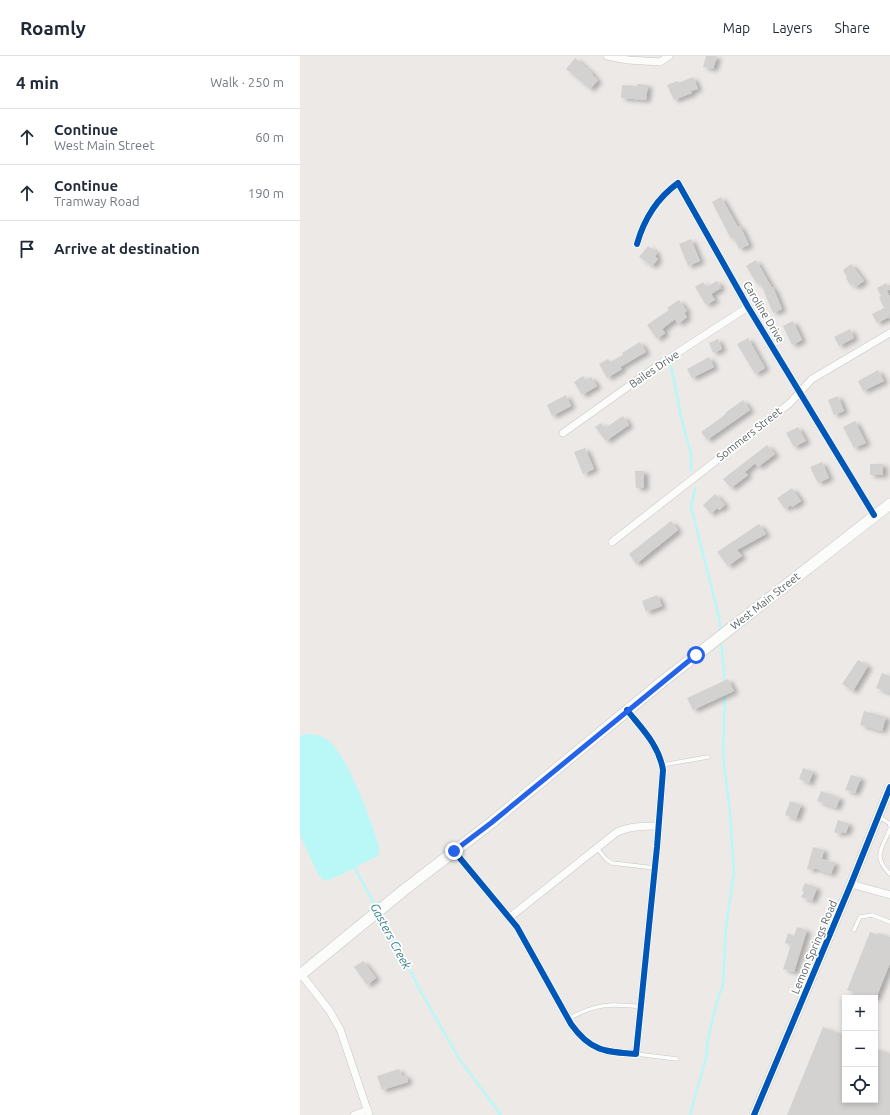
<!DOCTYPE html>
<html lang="en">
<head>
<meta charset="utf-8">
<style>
  :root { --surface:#fff; --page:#f6f6f7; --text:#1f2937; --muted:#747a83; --line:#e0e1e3 }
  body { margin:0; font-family:Ubuntu,sans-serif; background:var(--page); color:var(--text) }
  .controls { position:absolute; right:12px; bottom:12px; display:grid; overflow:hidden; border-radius:0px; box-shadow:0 2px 6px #0003 }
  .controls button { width:36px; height:36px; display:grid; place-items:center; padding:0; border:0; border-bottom:1px solid var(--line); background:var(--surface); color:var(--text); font:20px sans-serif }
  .stop { position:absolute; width:12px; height:12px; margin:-9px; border:3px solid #2563eb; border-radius:50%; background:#fff }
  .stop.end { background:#2563eb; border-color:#fff; box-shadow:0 1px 4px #0008 }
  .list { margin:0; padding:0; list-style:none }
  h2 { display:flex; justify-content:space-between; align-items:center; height:52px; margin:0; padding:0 16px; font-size:17px }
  h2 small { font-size:13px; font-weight:400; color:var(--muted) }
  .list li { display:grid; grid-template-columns:26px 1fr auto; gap:12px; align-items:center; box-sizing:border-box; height:56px; padding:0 16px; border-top:1px solid var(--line) }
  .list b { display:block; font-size:15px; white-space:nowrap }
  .list p { margin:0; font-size:13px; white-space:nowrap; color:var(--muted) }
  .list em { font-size:13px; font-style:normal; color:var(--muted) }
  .icon { flex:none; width:22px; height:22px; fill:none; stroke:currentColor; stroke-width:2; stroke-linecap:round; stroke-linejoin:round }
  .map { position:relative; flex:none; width:590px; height:1059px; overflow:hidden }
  header { display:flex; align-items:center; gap:24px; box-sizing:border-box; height:56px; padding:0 20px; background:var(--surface); border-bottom:1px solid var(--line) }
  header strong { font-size:19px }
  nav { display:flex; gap:22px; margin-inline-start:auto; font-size:14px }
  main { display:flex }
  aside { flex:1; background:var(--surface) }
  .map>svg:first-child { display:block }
  .water { fill:#baf8f8 }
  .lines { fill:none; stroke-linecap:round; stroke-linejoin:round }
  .stream { stroke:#baf8f8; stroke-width:2.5 }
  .building { fill:#d4d1d1; filter:url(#shadow) }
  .service-casing { stroke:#c8c8c7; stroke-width:4.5 }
  .minor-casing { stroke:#c8c8c7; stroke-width:8 }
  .tertiary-casing { stroke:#c8c8c7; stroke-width:10 }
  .secondary-casing { stroke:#c8c8c7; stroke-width:12 }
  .service { stroke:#fcfcfb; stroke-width:3.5 }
  .minor { stroke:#fcfcfb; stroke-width:7 }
  .tertiary { stroke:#fcfcfb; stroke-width:9 }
  .secondary { stroke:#fcfcfb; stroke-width:11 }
  .cycleway-casing { stroke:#fff; stroke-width:8 }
  .cycleway { stroke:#0057b8; stroke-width:6 }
  .route { stroke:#2563eb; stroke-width:5 }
  .labels { text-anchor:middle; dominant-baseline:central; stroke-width:3.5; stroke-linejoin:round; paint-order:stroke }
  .street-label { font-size:11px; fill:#5c6465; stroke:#fff }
  .water-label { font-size:12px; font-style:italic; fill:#328087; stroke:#fff }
</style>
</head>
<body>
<header>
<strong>Roamly</strong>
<nav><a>Map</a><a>Layers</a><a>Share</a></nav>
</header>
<main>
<aside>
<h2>4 min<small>Walk · 250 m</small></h2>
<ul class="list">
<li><svg class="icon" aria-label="ahead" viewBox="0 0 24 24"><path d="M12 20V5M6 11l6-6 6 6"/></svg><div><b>Continue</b><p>West Main Street</p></div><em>60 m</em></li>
<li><svg class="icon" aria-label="ahead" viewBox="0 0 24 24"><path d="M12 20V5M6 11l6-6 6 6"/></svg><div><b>Continue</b><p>Tramway Road</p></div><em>190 m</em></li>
<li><svg class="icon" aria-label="arrive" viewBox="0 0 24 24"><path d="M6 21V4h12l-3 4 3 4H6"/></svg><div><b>Arrive at destination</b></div></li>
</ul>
</aside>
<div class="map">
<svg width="590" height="1059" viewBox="0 0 590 1059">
  <defs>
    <filter id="shadow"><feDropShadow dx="4.5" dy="2.5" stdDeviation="2" flood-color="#0004"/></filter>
  </defs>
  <rect width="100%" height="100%" fill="#ece9e7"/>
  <!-- water -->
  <path class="water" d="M6,678C14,678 22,679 29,685C48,701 72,766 79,791V799C61,808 43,819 25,825L18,818L0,779V680Z"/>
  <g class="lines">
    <!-- stream -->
    <g class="stream">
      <path d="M371,310L382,365L391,398V414"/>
      <path d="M395,433L391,451L419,561L421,576"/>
      <path d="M421,583L425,628"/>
      <path d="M53,809L76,851"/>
      <path d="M80,858L97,888L122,938L160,1004L201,1059"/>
      <path d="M390,1059L406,1002L408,983L416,949L423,928L426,870L434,816L430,756L423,699L425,637"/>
    </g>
  </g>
  <!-- building -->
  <g class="building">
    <path d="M406,0H417L413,13L403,11Z"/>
    <path d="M275,2L293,18L292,19L298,24L290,33L266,13Z"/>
    <path d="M393,21L398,33L391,35L392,37L374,44L367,29L378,25V27Z"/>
    <path d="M337,28L348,29L346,44L321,42L322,29L337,30Z"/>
    <path d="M421,141L438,171L440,170L449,189L439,193L434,182L431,183L412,146Z"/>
    <path d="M391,183L400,205L388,210L379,188Z"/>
    <path d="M348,190L357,197L355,200L358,203L352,210L339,201Z"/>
    <path d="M456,204L472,232L473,231L482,253L473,257L460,226L457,228L446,210Z"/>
    <path d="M551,208L564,225L555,231L552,227L550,229L546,222L547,221L543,214Z"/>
    <path d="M417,225L421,232L411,238L415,244L406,249L395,231L403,226L406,231Z"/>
    <path d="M586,227L590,233L587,235L590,241V263L589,261L577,267L572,258L584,252L579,241L581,240L577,232Z"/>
    <path d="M379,244L387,255L384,257L387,261L378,268L375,263L362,273L365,277L357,283L347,269L369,254L367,252Z"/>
    <path d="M493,265L502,284L492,289L483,270Z"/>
    <path d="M550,273L554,282L539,290L534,281Z"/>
    <path d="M448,282L465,312L455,318L437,288Z"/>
    <path d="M418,283L422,293L413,297L409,287Z"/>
    <path d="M340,286L346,296L320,311L322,313L307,322L299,308L308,303L310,306L323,299L322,297Z"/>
    <path d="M409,301L414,311L392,322L387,313Z"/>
    <path d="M578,314L584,325L563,335L558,325Z"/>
    <path d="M283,320L286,324L291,321L297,330L282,339L274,326Z"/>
    <path d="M266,339L271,350L252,360L247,349Z"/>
    <path d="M538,340L544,355L534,359L528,344Z"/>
    <path d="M443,344L450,354L407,384L401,376L426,358L425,357Z"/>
    <path d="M323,360L329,369L306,385L295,371L301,367L305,372Z"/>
    <path d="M555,365L566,387L554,392L543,371Z"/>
    <path d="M498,371L506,385L494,391L486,377Z"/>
    <path d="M467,389L475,398L458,411L455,407L445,416L448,419L431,432L423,423Z"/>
    <path d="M285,392L294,413L283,418L274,396Z"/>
    <path d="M522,406L529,422L518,427L510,411Z"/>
    <rect x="570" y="408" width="13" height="11"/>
    <path d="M335,415H344V432H336Z"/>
    <path d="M492,432L501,445L492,451L491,449L485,453L477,442Z"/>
    <path d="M415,438L425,449L419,454L417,452L411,458L403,449Z"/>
    <path d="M371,465L378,474L336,508L329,498Z"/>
    <path d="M459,468L466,478L437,494L442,500L428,510L417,496Z"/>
    <path d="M357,539L362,550L346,556L342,545Z"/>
    <path d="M558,604L568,610L553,635L542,628Z"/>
    <path d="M582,617L590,620V637L576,632Z"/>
    <path d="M428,623L434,635L393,654L387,642Z"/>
    <path d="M564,655L586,661L582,675L560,669Z"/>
    <path d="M503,712L513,716L509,727L499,723Z"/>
    <path d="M551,719L561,722L555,737L545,734Z"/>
    <path d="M521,735L540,742L536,752L517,745Z"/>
    <path d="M490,745L501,749L496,763L485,759Z"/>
    <path d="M538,764L549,768L546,777L541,776L540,778L534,776Z"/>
    <path d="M513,791L524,794L522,803L535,807L531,818L514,812L513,814L507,813Z"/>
    <path d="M505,827L517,832L512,845L501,841L504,836L502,835Z"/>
    <path d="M497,871L507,874L494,916L483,913L491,889L485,887L488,877L494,880Z"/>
    <path d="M570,876L578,879L579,877L590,881V907L576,942H567L547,934Z"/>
    <path d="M63,905L76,922L67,929L54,911Z"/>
    <path d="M523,971L545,980V1044H575V992L590,998V1059H487Z"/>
    <path d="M99,1013L102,1020L106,1019L108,1026L82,1034L77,1020Z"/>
  </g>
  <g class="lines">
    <!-- service casing -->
    <g class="service-casing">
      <g id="service">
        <path d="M362,709L408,701"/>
        <path d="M579,761L589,767L590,770"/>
        <path d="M590,773C582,793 572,800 590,818"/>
        <path d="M297,792L306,803L312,807L355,812"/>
        <path d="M554,874L560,861L572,859L590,866"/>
        <path d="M268,963C295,948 310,947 341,951"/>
        <path d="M336,998L377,1003"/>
      </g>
    </g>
    <!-- minor casing -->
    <g class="minor-casing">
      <g id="minor">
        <path d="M307,0L328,4L360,6L369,0"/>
        <path d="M337,188C344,163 356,143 378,127L448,251L574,459"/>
        <path d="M263,377L357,310L448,251"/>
        <path d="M312,486L490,347L512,323L590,277"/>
        <path d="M154,795L217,871L271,968C290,995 305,996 336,998L357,791L363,714C359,689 342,673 327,654"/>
        <path d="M551,828L590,839"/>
        <path d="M209,862L317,776C331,770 344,770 359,770"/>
        <path d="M0,917L29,954L40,973L69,1059"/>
        <path d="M54,1059L68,1054"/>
      </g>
    </g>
    <!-- tertiary casing -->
    <g class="tertiary-casing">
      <path id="tertiary" d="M454,1059L551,828L590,731"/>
    </g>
    <!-- secondary casing -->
    <g class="secondary-casing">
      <path id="secondary" d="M0,919L104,834L191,767L362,626L590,448"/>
    </g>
    <!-- service -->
    <use href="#service" class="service"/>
    <!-- minor -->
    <use href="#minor" class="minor"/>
    <!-- tertiary -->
    <use href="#tertiary" class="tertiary"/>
    <!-- secondary -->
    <use href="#secondary" class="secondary"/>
    <!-- cycleway casing -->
    <g class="cycleway-casing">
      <g id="cycleway">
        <path d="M337,188C344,163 356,143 378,127L448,251L574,459"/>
        <path d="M154,795L217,871L271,968C290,995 305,996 336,998L357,791L363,714C359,689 342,673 327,654"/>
        <path d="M454,1059L551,828L590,731"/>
      </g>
    </g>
    <!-- cycleway -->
    <use href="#cycleway" class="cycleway"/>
  </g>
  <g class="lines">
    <!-- route -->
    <path class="route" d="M154,795L191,767L396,599"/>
  </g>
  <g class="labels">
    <!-- street labels -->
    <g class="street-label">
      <text transform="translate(464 256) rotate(59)">Caroline Drive</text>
      <text transform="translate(354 313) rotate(-34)">Bailes Drive</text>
      <text transform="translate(449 378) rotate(-38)">Sommers Street</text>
      <text transform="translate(465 545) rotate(-38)">West Main Street</text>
      <text transform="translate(514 891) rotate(-67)">Lemon Springs Road</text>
    </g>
    <!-- water labels -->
    <g class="water-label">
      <text transform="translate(91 880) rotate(62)">Gasters Creek</text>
    </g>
  </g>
</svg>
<div class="controls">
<button>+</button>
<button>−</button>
<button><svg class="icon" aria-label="locate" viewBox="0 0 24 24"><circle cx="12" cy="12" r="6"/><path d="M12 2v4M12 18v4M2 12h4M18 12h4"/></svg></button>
</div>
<div class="stop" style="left:396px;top:599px"></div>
<div class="stop end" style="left:154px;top:795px"></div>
</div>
</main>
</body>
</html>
